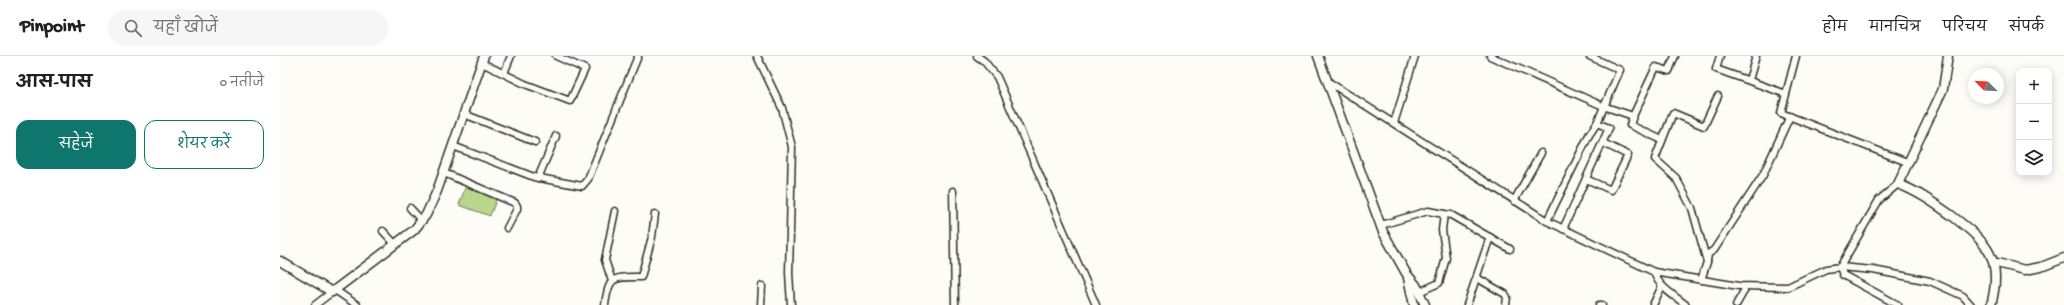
<!DOCTYPE html>
<html lang="hi">
<head>
<meta charset="utf-8">
<style>
  :root { --surface:#fff; --page:#f6f6f6; --text:#202124; --muted:#757577; --line:#e0e0e0; --accent:#0f766e }
  body { margin:0; font-family:"Gochi Hand","Playpen Sans Deva",sans-serif; background:var(--page); color:var(--text) }
  .controls { position:absolute; right:12px; top:12px; display:grid; overflow:hidden; border-radius:8px; box-shadow:0 2px 10px #0003 }
  .controls button { width:36px; height:36px; display:grid; place-items:center; padding:0; border:0; border-bottom:1px solid var(--line); background:var(--surface); color:var(--text); font:20px sans-serif }
  .compass { position:absolute; left:1688px; top:12px; width:36px; height:36px; border-radius:50%; background:var(--surface); box-shadow:0 2px 10px #0003; rotate:294deg }
  .list { margin:0; padding:0; list-style:none }
  h2 { display:flex; justify-content:space-between; align-items:center; height:52px; margin:0; padding:0 16px; font-size:17px }
  h2 small { font-size:13px; font-weight:400; color:var(--muted) }
  .actions { display:flex; gap:8px; padding:12px 16px }
  .actions a { flex:1; padding:9px 0; border:1px solid var(--accent); border-radius:12px; text-align:center; font-size:14px; color:var(--accent) }
  .actions .main { background:var(--accent); color:#fff }
  .icon { flex:none; width:22px; height:22px; fill:none; stroke:currentColor; stroke-width:2; stroke-linecap:round; stroke-linejoin:round }
  .map { position:relative; flex:none; width:1784px; height:249px; overflow:hidden }
  header { display:flex; align-items:center; gap:24px; box-sizing:border-box; height:56px; padding:0 20px; background:var(--surface); border-bottom:1px solid var(--line) }
  header strong { font-size:19px }
  nav { display:flex; gap:22px; margin-inline-start:auto; font-size:14px }
  .search { width:280px; height:36px; background:var(--page); display:flex; align-items:center; gap:10px; box-sizing:border-box; padding:0 14px; border-radius:22px; color:var(--muted); font-size:15px }
  main { display:flex }
  aside { flex:1; background:var(--surface) }
  .map>svg:first-child { display:block }
  .green { fill:#bad58c; stroke:#72805c }
  .lines { fill:none; stroke-linecap:round; stroke-linejoin:round }
  .street-casing { stroke:#2b2b2b; stroke-width:9 }
  .secondary-casing { stroke:#2b2b2b; stroke-width:11 }
  .street { stroke:#fdfcf7; stroke-width:6 }
  .secondary { stroke:#fdfcf7; stroke-width:8 }
</style>
</head>
<body>
<header>
<strong>Pinpoint</strong>
<div class="search"><svg class="icon" aria-label="search" viewBox="0 0 24 24"><circle cx="10" cy="10" r="6"/><path d="M15 15l6 6"/></svg>यहाँ खोजें</div>
<nav><a>होम</a><a>मानचित्र</a><a>परिचय</a><a>संपर्क</a></nav>
</header>
<main>
<aside>
<h2>आस-पास<small>0 नतीजे</small></h2>
<ul class="list">
</ul>
<div class="actions"><a class="main">सहेजें</a><a>शेयर करें</a></div>
</aside>
<div class="map">
<svg width="1784" height="249" viewBox="0 0 1784 249">
  <rect width="100%" height="100%" fill="#fdfcf7"/>
  <filter id="ink" filterUnits="userSpaceOnUse"><feTurbulence type="fractalNoise" baseFrequency=".025" numOctaves="2"/><feDisplacementMap in="SourceGraphic" scale="8" xChannelSelector="R" yChannelSelector="G"/><feConvolveMatrix kernelMatrix="1 2 1 2 8 2 1 2 1" color-interpolation-filters="sRGB"/></filter>
  <g filter="url(#ink)">
    <!-- green -->
    <path class="green" d="M186,129L217,142L210,160L179,149Z"/>
    <g class="lines">
      <!-- street casing -->
      <g class="street-casing">
        <g id="street">
          <path d="M477,0L502,52L512,91L509,217L511,249"/>
          <path d="M697,0L704,5L717,21L816,249"/>
          <path d="M1210,0L1323,50L1353,60L1350,69L1382,84"/>
          <path d="M1440,0L1436,13L1506,38L1501,57L1627,106"/>
          <path d="M202,7L245,28L290,45L305,13L276,0"/>
          <path d="M224,17L231,0"/>
          <path d="M1469,24L1476,0"/>
          <path d="M1047,25L1267,165L1374,216L1459,230L1508,231L1546,213L1560,211L1599,144L1618,128"/>
          <path d="M1506,38L1516,0"/>
          <path d="M184,58L255,86"/>
          <path d="M1353,60L1376,11L1389,15L1395,0"/>
          <path d="M1114,67L1135,0"/>
          <path d="M173,90L254,121L302,130L308,123L358,0"/>
          <path d="M164,117L235,147L237,150V153L227,172"/>
          <path d="M258,122L276,80"/>
          <path d="M1306,123L1331,134L1348,99L1323,87"/>
          <path d="M673,135L675,249"/>
          <path d="M1234,145L1261,97"/>
          <path d="M130,152L142,165"/>
          <path d="M1267,165L1309,79L1317,67L1340,14L1309,0"/>
          <path d="M1101,169L1148,155L1164,158"/>
          <path d="M1283,173L1329,72L1317,67"/>
          <path d="M103,175L115,188"/>
          <path d="M1427,205L1428,198L1434,194L1483,119L1510,60"/>
          <path d="M1374,216C1379,232 1394,239 1406,249"/>
          <path d="M1197,222L1225,238L1227,241L1226,249"/>
          <path d="M1421,224L1427,206L1412,152L1396,122L1375,103L1393,57L1424,70L1438,40"/>
          <path d="M332,225L325,204L335,155"/>
          <path d="M55,234L77,249"/>
          <path d="M1139,236L1159,227L1166,202L1162,174L1164,158L1171,159L1230,193"/>
          <path d="M35,249L52,236"/>
          <path d="M325,249C329,219 334,221 361,221L372,181L375,158"/>
          <path d="M481,249L482,230"/>
          <path d="M1187,249L1210,181"/>
          <path d="M1319,249H1322"/>
          <path d="M1373,249L1382,230"/>
          <path d="M1456,249L1464,235"/>
          <path d="M1618,249L1563,219L1560,211L1593,214L1650,225L1683,240L1691,249"/>
        </g>
      </g>
      <!-- secondary casing -->
      <g class="secondary-casing">
        <g id="secondary">
          <path d="M1038,0L1103,176L1126,217L1136,229L1145,249"/>
          <path d="M1668,0L1663,33L1618,128C1637,135 1654,147 1671,159C1706,186 1724,201 1711,249"/>
          <path d="M0,205L52,236L134,174L146,159L157,135L204,0"/>
          <path d="M1714,209L1717,207L1745,214L1761,211L1784,202"/>
          <path d="M1128,222L1134,249"/>
        </g>
      </g>
      <!-- street -->
      <use href="#street" class="street"/>
      <!-- secondary -->
      <use href="#secondary" class="secondary"/>
    </g>
  </g>
</svg>
<div class="controls">
<button>+</button>
<button>−</button>
<button><svg class="icon" aria-label="layers" viewBox="0 0 24 24"><path d="M12 4l9 5-9 5-9-5zM3 14l9 5 9-5"/></svg></button>
</div>
<svg class="compass" viewBox="-18 -18 36 36"><path d="M0-13l5 13h-10z" fill="#e53935"/><path d="M0 13l5-13h-10z" fill="#757577"/></svg>
</div>
</main>
</body>
</html>
